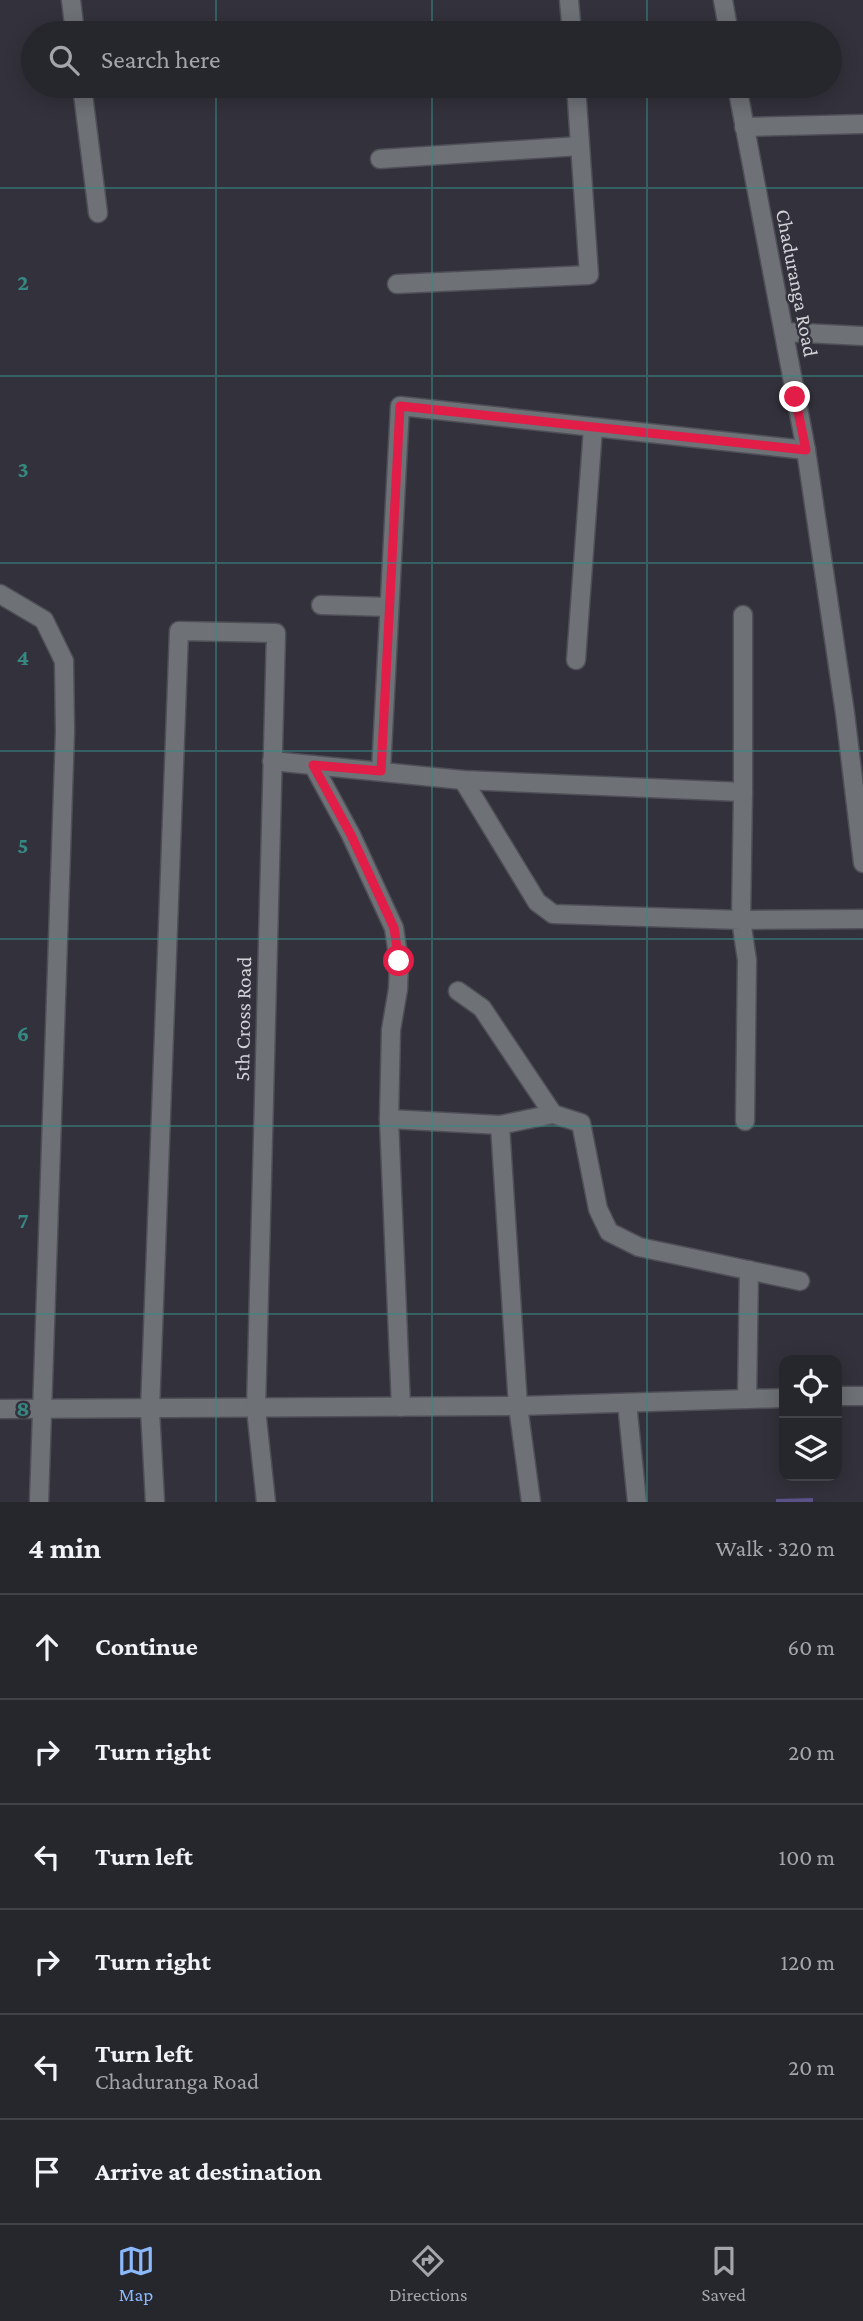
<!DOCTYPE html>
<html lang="en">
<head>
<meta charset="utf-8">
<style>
  :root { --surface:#26262d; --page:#2e2e35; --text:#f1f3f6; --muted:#a4a5aa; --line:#424349; --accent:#8cb9fc }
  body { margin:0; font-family:"Crimson Pro",serif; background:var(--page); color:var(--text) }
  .controls { position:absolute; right:21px; bottom:21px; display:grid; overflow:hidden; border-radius:14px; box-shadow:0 4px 18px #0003 }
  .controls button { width:63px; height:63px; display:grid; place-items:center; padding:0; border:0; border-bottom:2px solid var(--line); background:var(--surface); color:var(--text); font:35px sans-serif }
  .stop { position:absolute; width:21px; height:21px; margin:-16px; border:5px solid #e11d48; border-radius:50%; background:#fff }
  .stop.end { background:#e11d48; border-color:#fff; box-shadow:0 2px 7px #0008 }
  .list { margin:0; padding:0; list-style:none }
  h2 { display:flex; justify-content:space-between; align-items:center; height:91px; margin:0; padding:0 28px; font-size:30px }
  h2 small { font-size:23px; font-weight:400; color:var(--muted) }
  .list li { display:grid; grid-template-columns:46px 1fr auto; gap:21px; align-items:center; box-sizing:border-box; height:105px; padding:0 28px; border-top:2px solid var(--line) }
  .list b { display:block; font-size:26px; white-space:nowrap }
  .list p { margin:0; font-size:23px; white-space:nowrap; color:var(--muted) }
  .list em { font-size:23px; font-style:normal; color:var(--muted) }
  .icon { flex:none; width:38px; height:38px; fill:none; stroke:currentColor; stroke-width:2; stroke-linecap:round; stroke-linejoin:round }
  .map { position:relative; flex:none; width:863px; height:1502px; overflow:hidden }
  .search { position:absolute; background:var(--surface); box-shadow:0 4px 18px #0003; left:21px; right:21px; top:21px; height:77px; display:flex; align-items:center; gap:18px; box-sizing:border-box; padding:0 24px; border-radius:38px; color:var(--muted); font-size:26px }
  .sheet { height:721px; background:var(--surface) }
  nav { display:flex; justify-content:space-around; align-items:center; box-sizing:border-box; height:98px; border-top:2px solid var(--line); background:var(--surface); font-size:19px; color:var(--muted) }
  nav a { display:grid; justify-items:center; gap:4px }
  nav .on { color:var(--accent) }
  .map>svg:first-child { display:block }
  .building { fill:#5b5288 }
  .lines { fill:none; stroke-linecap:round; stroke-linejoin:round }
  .minor-casing { stroke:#4f4f58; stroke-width:21 }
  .minor { stroke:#6e7176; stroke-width:18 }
  .route { stroke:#e11d48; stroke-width:9 }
  .grid { fill:none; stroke:#368883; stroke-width:2; stroke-opacity:0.55 }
  .labels { text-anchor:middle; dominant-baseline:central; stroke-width:5; stroke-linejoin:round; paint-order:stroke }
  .street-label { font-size:21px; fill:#d1d1d7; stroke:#33323c }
  .grid-label { font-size:23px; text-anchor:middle; font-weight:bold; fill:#368883; stroke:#33323c; stroke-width:5; stroke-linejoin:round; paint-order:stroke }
</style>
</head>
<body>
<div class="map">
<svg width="863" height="1502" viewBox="0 0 863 1502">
  <rect width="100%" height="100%" fill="#33323c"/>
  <!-- building -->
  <path class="building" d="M813,1498V1502H776V1499Z"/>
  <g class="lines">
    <!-- minor casing -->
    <g class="minor-casing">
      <g id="minor">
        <path d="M71,0L75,33"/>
        <path d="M569,0L572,33"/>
        <path d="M723,0L729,33"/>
        <path d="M82,86L98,213"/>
        <path d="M737,86L806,450L845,713L863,863"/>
        <path d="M744,127L863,124"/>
        <path d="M380,159L580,146"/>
        <path d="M397,284L589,275L576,86"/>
        <path d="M784,332L863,336"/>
        <path d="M0,594L44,620L64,661L65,732L39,1502"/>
        <path d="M321,605L389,607"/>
        <path d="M743,615V792"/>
        <path d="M576,660L593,428"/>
        <path d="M272,761L463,780L743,792L741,920L863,919"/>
        <path d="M313,765L351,835L394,928L399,962L398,989L391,1030L389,1119L401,1407"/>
        <path d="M381,771L400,406L806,450"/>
        <path d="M463,780L537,902L553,914L741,920L747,960L745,1121"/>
        <path d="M458,991L482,1008L553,1114"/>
        <path d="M389,1119L500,1125L553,1114L581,1123L598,1209L609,1232L639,1247L800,1281"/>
        <path d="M500,1125L518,1406L531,1502"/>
        <path d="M837,1396H863"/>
        <path d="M747,1399L749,1270"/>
        <path d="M627,1403L637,1502"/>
        <path d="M0,1409L518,1406L784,1398"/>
        <path d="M155,1502L150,1410L179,631L276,633L256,1409L266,1502"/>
      </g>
    </g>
    <!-- minor -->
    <use href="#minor" class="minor"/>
  </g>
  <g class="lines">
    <!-- route -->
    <path class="route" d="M399,961L394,928L351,835L313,765L381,771L400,406L806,450L795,397"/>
  </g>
  <!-- grid -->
  <path class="grid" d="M216,0V33M432,0V33M647,0V33M216,86V1502M432,86V1502M647,86V1502M0,188H863M0,376H863M0,563H863M0,751H863M0,939H863M0,1126H863M0,1314H863"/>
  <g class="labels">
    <!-- street labels -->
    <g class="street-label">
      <text transform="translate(797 283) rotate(79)">Chaduranga Road</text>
      <text transform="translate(243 1019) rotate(-89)">5th Cross Road</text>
    </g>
  </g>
  <g class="grid-label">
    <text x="23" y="290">2</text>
    <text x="23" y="477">3</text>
    <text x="23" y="665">4</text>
    <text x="23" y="853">5</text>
    <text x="23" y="1041">6</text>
    <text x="23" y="1228">7</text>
    <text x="23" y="1416">8</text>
  </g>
</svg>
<div class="controls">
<button><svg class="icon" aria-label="locate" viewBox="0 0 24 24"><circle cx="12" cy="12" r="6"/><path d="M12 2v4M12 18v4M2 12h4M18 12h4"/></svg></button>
<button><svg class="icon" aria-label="layers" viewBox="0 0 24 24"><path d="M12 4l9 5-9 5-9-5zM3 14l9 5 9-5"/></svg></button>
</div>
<div class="stop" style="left:399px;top:961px"></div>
<div class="stop end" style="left:795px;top:397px"></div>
<div class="search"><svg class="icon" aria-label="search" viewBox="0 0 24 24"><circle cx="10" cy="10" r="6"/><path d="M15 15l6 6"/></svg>Search here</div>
</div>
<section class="sheet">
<h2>4 min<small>Walk · 320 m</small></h2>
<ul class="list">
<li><svg class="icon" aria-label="ahead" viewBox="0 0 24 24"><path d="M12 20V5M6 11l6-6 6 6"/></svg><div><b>Continue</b></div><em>60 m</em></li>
<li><svg class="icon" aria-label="right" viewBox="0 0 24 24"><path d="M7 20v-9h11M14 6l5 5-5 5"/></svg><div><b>Turn right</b></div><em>20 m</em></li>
<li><svg class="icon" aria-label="left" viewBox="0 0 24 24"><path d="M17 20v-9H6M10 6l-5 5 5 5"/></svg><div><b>Turn left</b></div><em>100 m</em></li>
<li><svg class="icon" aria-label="right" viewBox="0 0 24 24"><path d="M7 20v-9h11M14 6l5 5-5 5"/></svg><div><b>Turn right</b></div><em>120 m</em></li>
<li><svg class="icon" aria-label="left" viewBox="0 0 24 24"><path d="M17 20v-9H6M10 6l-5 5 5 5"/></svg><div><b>Turn left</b><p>Chaduranga Road</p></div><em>20 m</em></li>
<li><svg class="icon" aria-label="arrive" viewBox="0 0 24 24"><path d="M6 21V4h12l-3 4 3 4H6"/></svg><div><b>Arrive at destination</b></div></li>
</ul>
</section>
<nav>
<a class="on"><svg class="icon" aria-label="map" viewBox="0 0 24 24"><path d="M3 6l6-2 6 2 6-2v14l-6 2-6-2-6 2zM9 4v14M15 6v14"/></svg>Map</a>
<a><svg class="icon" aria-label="directions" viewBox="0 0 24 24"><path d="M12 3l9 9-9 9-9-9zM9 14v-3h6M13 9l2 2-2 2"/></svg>Directions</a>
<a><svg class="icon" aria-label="saved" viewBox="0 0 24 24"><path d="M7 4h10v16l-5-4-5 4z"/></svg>Saved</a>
</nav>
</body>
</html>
